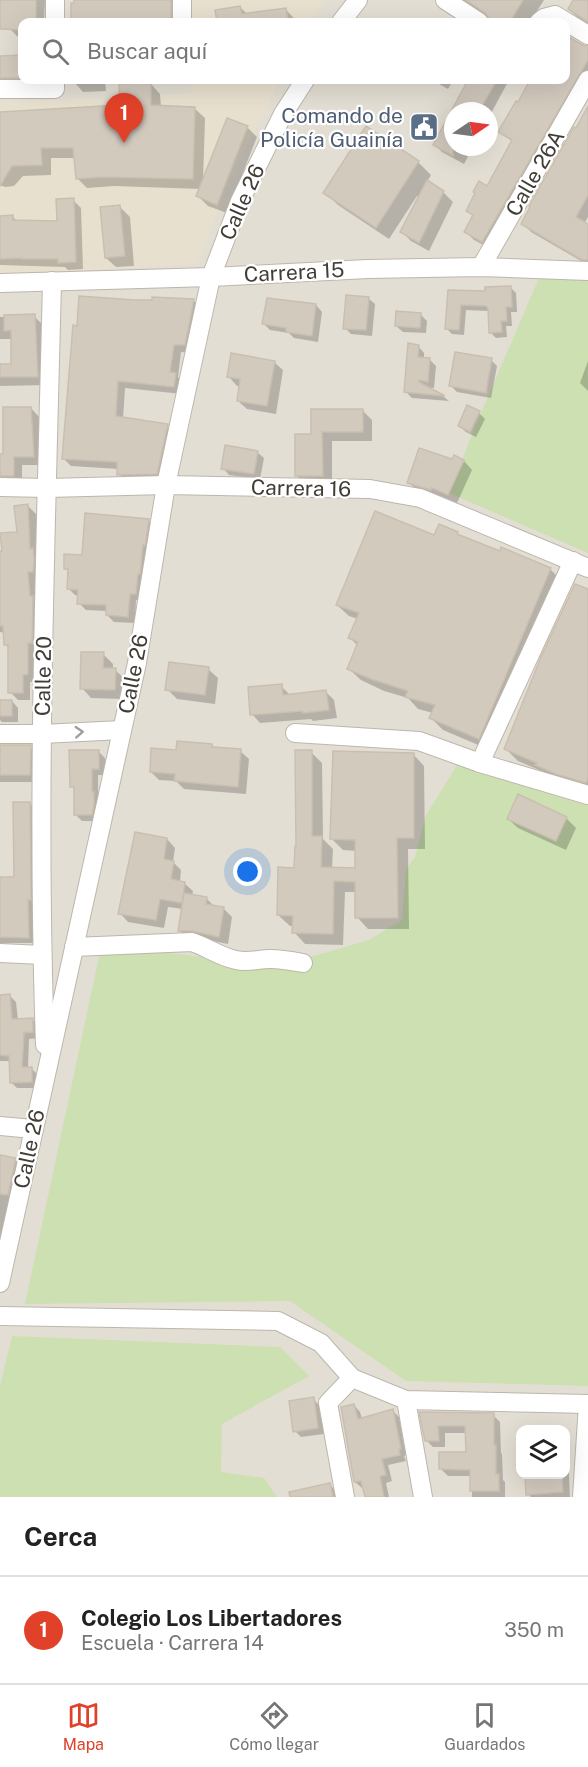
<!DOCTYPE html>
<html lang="es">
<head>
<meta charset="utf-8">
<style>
  :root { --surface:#fff; --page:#f6f6f6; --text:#222; --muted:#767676; --line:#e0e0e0; --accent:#e24129 }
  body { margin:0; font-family:"Public Sans",sans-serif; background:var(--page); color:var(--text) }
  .controls { position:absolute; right:18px; bottom:18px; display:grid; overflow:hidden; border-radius:12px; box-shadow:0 6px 24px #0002 }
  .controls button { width:54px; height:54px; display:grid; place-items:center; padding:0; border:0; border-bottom:2px solid var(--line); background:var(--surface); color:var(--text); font:30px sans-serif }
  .compass { position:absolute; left:444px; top:102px; width:54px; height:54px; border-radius:50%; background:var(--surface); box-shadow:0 6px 24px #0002; rotate:77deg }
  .you { position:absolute; left:248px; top:872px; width:21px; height:21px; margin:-15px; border:4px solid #fff; border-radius:50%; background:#1a73e8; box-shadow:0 0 0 9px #1a73e833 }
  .badge { display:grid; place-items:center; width:39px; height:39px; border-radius:50%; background:var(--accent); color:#fff; font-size:20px; font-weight:700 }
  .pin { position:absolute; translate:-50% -50px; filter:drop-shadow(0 2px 3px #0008) }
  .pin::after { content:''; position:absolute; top:32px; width:21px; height:18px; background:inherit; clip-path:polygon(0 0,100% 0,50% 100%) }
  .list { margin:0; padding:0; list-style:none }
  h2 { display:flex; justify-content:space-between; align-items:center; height:78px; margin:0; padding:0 24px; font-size:26px }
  h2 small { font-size:20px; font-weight:400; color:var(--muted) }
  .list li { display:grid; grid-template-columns:39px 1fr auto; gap:18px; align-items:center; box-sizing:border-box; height:108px; padding:0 24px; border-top:2px solid var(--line) }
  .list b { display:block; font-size:22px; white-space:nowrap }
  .list p { margin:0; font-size:20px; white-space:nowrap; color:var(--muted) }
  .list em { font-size:20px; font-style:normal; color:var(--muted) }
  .icon { flex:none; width:33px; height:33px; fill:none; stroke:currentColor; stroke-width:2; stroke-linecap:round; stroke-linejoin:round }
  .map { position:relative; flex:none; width:588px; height:1497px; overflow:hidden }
  .search { position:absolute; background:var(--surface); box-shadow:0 6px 24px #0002; left:18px; right:18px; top:18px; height:66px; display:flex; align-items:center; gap:15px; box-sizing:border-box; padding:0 21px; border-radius:12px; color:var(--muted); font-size:22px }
  .sheet { height:186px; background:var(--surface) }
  nav { display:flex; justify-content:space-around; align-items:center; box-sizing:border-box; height:84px; border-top:2px solid var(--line); background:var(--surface); font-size:16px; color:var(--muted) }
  nav a { display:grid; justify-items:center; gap:3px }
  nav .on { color:var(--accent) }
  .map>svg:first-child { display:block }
  .residential { fill:#e3ded3; fill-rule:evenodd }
  .education { fill:#e8e0cf }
  .green { fill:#cce0b1 }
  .shadow { fill:#0003 }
  .building { fill:#d3cabe; stroke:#cabfaf; stroke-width:1.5 }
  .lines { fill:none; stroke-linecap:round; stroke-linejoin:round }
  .minor-casing { stroke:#bdb6ab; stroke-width:20 }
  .minor { stroke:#fff; stroke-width:18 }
  .oneway { stroke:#a09e9a }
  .labels { text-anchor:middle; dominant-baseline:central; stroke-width:4.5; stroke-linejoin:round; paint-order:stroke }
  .service-label { font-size:21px; fill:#4e5e75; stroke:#fff; text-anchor:end }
  .street-label { font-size:21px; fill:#413c35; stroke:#fff }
</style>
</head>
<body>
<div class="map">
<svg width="588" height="1497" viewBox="0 0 588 1497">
  <rect width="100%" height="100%" fill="#f0ece4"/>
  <!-- residential -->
  <path class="residential" d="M0,0H588V1497H0ZM22,22H566V80H22ZM453,111H489V147H453ZM520,1430H566V1474H520Z"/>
  <!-- education -->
  <g class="education">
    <path d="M189,0H326L309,22H190Z"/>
    <path d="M192,80H280L228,184L197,264L0,275V101L68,100L192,93Z"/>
  </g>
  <!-- green -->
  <g class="green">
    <path d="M588,277V553L449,493L475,427L539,278Z"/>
    <path d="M457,765L588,805V1386L406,1381L290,1301L25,1304L103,938L151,951L214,958L286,964L369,940L402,920L406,869L415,857L426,815Z"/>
    <path d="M12,1336L280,1347L309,1376L222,1424L221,1472L264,1478L277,1497H0V1386Z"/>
  </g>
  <!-- shadow -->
  <g class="shadow">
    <path d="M10,0H45L44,22H22V42V37H18L10,29Z"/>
    <path d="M76,0H185L180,22H72V5H76Z"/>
    <path d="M458,0H544L530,22H494L466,3Z"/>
    <path d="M574,0H588V24L577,17L569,9Z"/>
    <path d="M240,7L248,15L285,9L295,19V22H219L217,11Z"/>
    <path d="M566,36L588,47V80L491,249L474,240L466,232L474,217L468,211L488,188L513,142L500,132L519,104L531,80H566Z"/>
    <path d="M0,57H22V80H42V85L0,88Z"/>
    <path d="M74,80H105L106,91L83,92L74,82Z"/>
    <path d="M235,80H257L238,83Z"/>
    <path d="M279,80H305V81L283,84Z"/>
    <path d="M432,80H453L448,89Z"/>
    <path d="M470,80H509L489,117V111H453V147H473L464,164L442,152L434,144Z"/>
    <path d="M150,83L160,94L161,107L194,108L205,118L203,182L247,127L257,137L227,213L208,206L198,196L201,189L114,186L87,188L77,178L76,158H51V175L23,176L14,186L5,187L0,185V113L121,106Z"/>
    <path d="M588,110V217L584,224L588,226V265L531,232L523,223Z"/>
    <path d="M418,162L431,175L427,182L443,192L453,202L429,251L411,241L401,231L419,197L417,196L389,239L338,205L325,192Z"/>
    <path d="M73,200L81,208L83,269L68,270L65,267L0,265V218L13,217L18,222H59Z"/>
    <path d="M120,207L130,217L134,266L116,267L106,258Z"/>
    <path d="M510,287L516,293L517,312H511L512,326H506L507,337L496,338L490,332L489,311L466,310L464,335L452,334L446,328L449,291L487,293Z"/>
    <path d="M153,298L194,301L202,308L192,353L181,352L178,377L183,382L182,394L125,388L123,419L167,426L175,434L165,481L127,482L119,474V469L71,466L63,458Z"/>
    <path d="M368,298L375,304L372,336L351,334L345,328Z"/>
    <path d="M316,305L322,312L318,342L294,338L289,333L270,330L264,324Z"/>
    <path d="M421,315L427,321L426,333L403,332L396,326Z"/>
    <path d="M34,316L43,325L46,385L0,386V366L13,365L12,339H0V317Z"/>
    <path d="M418,346L424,353V359H429L436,366L434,388L424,387L444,397L449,401L412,398L406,392Z"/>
    <path d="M491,360L497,366L491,398L457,392L451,386Z"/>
    <path d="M588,361V391L580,383Z"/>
    <path d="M274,362L283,370L276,414L247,409L238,401L241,386H237L229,377Z"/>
    <path d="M31,408L39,417L42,465H22V484L0,487V456H4Z"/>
    <path d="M362,410L372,420V441H332V485H306L296,475L313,436Z"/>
    <path d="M479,413L485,419L476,437L466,432L459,426Z"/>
    <path d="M257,452L264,458L260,479L229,475L223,468Z"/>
    <path d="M452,461H464L472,470L457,503L441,496L440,498L418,491L409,483Z"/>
    <path d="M28,506L36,514L37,555L41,579H35L37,602L35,682H30V700H18L10,692L9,648L6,645L5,633L0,632V553L4,552L18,533Z"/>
    <path d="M148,520L155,527L143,600H136L135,623L114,622L107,615V611L86,610L79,603V596L75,595L68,588L69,572L65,568Z"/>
    <path d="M457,533L463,538L550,569L562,581L490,750L443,730L431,718L433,713L418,709L408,698L384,691L361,680L349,669L358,646L350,638L358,619L349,616L337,605L435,537Z"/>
    <path d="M588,591V791L550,778L544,772L518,761L506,749Z"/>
    <path d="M103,654L113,664V670H115L125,679L124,699L91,698L82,688Z"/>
    <path d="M208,669L218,678L215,704L177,699L167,689Z"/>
    <path d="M281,686L290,695L326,692L334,700L337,718L313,721L311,719L260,723L252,714Z"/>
    <path d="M0,701H12L18,708V722H2L0,720Z"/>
    <path d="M212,745L215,749L240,751L249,759L246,794L184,789L176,781L159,780L151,772L178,752Z"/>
    <path d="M0,747H30L38,755V782H0Z"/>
    <path d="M98,751L105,758V775H98V798L100,800L98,821H82L75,814V790L72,786Z"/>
    <path d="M311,752L322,763L323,839L333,849L332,869L357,870V851L343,850L331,838L413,754L424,766L425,849H408L409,929H368L357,917V892H345L343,945L305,944L294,932V926H290L278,915L295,870Z"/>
    <path d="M30,804L36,810L35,943H0V879H16Z"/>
    <path d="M566,818L576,828L566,850L518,828L508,819Z"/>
    <path d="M167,839L175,848L173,862L181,870L180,882L184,883L193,891L192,896L206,898L215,907L223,908L232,917L228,944L202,939H188L180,931L183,909L168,907L164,928L128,922L120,913Z"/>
    <path d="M10,996L16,1002L18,1020L32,1019L39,1026V1038L29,1039L28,1068H31L38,1075V1088H17L11,1082V1061H0V997Z"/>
    <path d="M0,1157L15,1159L22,1166L0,1244Z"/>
    <path d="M313,1399L319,1405L324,1434L301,1437L295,1431Z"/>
    <path d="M354,1405L360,1412L362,1419L393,1411L399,1417L406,1455L404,1456L406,1461L388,1465L392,1481L386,1483L389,1497H366L364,1487L362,1488L355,1482Z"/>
    <path d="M421,1413L493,1415L500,1422L501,1453L502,1454L503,1480L505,1482V1497H472V1476H448L441,1469L467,1453V1433H445V1447H433L426,1440Z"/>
    <path d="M560,1427L563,1430H531V1428Z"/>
    <path d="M566,1432L567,1434L570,1497H531L528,1494L531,1474H566Z"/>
    <path d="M330,1485L336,1491L337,1497H308Z"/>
  </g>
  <!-- building -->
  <g class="building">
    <path d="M0,0H36V22H22V30L0,29Z"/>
    <path d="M74,0H171V22H71V3H74Z"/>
    <path d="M466,0H523L510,22H494L490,20L485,13Z"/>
    <path d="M573,0H588V22L568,9Z"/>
    <path d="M240,6L242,14L286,8L288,22H217L215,10Z"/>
    <path d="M566,35L582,45L588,46V60L482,242L464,232L473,215L466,211L475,193L473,192L479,181L487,186L512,140L498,132L516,101L518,102L530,80H566Z"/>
    <path d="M22,55V78H0V56Z"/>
    <path d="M468,80H497L479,111H453V156L433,145Z"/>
    <path d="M119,82H151V105L195,107L193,179L103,177L76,179L73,148H41L42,165L12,166L0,186V112L120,105Z"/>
    <path d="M588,106V195L576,217L588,224V260H582L521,224L530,207L529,206L574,127L576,128Z"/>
    <path d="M227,118L248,126L217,205L196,196Z"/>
    <path d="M366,126L419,161L376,228L323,193Z"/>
    <path d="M427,180L444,191L419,243L400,232Z"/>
    <path d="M74,198L76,262L58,263V259H22V258L0,259V216L13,215V220L57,221L56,199Z"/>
    <path d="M120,205L125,256L105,258L100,207Z"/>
    <path d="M511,286L512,307H506L507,321H501L502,332L489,333L488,308L486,306L461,305L459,330L445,329L448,290L485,291V287Z"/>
    <path d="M346,295L369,297L366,330L343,329Z"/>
    <path d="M79,296L135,300H152V297L194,299L185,345H174L170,372L176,373L174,387L118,381L116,416L168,424L157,474L117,475V462L62,459L73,325L77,326Z"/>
    <path d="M267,298L316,304L312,336L286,332V328L262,324Z"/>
    <path d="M396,311L421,313L420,328L395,326Z"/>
    <path d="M35,314L38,377H0V364H11V330L4,331V315Z"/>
    <path d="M408,343L419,345L418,357L430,358L428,382L419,380V382L445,396L404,392Z"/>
    <path d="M455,352L492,358L486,393L449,386Z"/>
    <path d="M231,353L275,361L267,406L237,401L240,379L227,377Z"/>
    <path d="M467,405L480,411L470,432L458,426Z"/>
    <path d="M3,407H31L34,457H14V476H0V454H3Z"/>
    <path d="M311,409H363V432H322L323,476H295V434H311Z"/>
    <path d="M225,445L258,451L254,474L221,469Z"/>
    <path d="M419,448L452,459L454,455L464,460L448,495L432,488L431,490L407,483Z"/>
    <path d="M28,504L30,549L33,548L34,560L33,572H28L30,596H33L32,643H28V674L23,675V693H8V645H4L3,626H0V551H2L0,533L17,532L14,506Z"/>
    <path d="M375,511L434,535L439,524L458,532L457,534L500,551L501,547L551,568L479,739L429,718L435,705L405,697L408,691L371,679L347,669L358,642L348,638L359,613L336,605Z"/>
    <path d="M85,513L149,519L145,546L143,545L140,574H138L136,594H130L128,617L106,615V605L77,604L78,590L67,589L68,569H64V554L82,555Z"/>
    <path d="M575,584L588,589V778L586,783L556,774L535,765L537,763L504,749L541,657Z"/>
    <path d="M81,652H104L103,668H116L115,690L80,689Z"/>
    <path d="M169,662L209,667L205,695L165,690Z"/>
    <path d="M282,684L283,695L326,690L329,710L303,713L302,711L250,715L248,687Z"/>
    <rect x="0" y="700" width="12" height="16"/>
    <path d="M177,741L212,744V747L241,749L238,787L174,781L175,774L150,772L151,748L176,750Z"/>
    <path d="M0,745H31L30,775H0Z"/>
    <path d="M69,750H99V769H92V792H94V805L92,815H74V787H70Z"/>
    <path d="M295,750H312V836H322L321,867L355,868V840L330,839L333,751L414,753V838H397L398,918H355V882L334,881L333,934L292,933L293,916L277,915L278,867L294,868L295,846H296Z"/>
    <path d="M518,794L567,817L556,841L507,819Z"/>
    <path d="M13,802H30L31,900H28L29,938L0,937V877H14Z"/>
    <path d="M135,832L167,838L164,859L174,861L171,879L185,882L182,903L160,899L156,920L118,914Z"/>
    <path d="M184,893L207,897L206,904L224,907L219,937L192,931H178Z"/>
    <path d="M10,994L12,1019L33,1018V1032L24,1033L22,1067H32V1082L10,1083L9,1056L0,1055V995Z"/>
    <path d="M0,1155L16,1158L8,1195L0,1194Z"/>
    <path d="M314,1397L318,1428L293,1432L289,1401Z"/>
    <path d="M354,1404L358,1419L393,1409L401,1449H399L400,1455L382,1459L386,1475L380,1476L384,1497H365L361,1481L354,1482L341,1407Z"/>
    <path d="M419,1412L494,1413V1445H496V1474H499V1491H470V1470L439,1469V1452H466L465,1426H438L439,1441H425Z"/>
    <path d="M562,1475L563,1492L526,1495L525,1478Z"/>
    <path d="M330,1483L333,1497H290L289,1492Z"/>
  </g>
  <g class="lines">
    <!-- minor casing -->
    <g class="minor-casing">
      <g id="minor">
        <path d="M182,0V22"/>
        <path d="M445,0L479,22"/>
        <path d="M55,22V0"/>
        <path d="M341,22L358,0"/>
        <path d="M539,22L544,18L555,15L588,35"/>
        <path d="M0,89H55V80"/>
        <path d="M481,267L588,80"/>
        <path d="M0,283L211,277L368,269L481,267L588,271"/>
        <path d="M0,487L47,488L166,485L370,489L420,498L588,568"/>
        <path d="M295,733L419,741L480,763L588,795"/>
        <path d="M0,734H42L122,730"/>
        <path d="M480,763L573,561"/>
        <path d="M74,947L192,942C207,947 220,957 236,960C248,963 258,959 270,959C281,959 292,961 303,963"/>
        <path d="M0,953L42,955"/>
        <path d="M45,1045C36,791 46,536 52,281"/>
        <path d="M0,1126L33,1129"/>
        <path d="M0,1283L137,663L166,485L211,277L240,201L283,114L305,80"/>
        <path d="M0,1316L278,1321L321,1343L352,1378L406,1400L588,1404"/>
        <path d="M406,1400L423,1497"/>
        <path d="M345,1497L328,1403L352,1378"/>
        <path d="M582,1497L588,1404"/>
      </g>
    </g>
    <!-- minor -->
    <use href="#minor" class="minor"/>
  </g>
  <!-- one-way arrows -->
  <defs><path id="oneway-chevron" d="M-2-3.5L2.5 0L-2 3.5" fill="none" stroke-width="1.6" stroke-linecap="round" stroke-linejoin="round" transform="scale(1.5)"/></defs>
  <use class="oneway" href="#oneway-chevron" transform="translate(79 732) rotate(-3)"/>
  <!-- icons -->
  <defs>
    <g id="civic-square" transform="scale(1.5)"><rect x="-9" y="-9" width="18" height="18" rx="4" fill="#5c6f8a" stroke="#fff"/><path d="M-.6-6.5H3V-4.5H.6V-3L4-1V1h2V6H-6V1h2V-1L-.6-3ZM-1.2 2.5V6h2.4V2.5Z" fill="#fff"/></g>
  </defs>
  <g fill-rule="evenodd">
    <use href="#civic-square" x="424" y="127"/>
  </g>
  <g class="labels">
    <!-- service labels -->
    <g class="service-label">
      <text x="403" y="115">Comando de<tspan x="403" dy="24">Policía Guainía</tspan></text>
    </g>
    <!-- street labels -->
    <g class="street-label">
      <text transform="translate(535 173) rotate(-60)">Calle 26A</text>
      <text transform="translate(242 202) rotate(-66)">Calle 26</text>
      <text transform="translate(294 272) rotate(-3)">Carrera 15</text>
      <text transform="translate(301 488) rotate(1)">Carrera 16</text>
      <text transform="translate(133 674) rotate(-79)">Calle 26</text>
      <text transform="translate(43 676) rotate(-89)">Calle 20</text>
      <text transform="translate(29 1149) rotate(-78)">Calle 26</text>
    </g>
  </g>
</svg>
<div class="controls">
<button><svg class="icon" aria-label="layers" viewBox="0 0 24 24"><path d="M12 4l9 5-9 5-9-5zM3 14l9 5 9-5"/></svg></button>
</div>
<svg class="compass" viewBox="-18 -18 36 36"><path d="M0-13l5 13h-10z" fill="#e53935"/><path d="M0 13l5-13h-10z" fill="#767676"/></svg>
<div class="you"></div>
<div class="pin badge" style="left:124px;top:143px">1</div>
<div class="search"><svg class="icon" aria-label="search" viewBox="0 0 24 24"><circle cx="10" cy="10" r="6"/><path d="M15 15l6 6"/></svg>Buscar aquí</div>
</div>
<section class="sheet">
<h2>Cerca<small></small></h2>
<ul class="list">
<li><span class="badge">1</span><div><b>Colegio Los Libertadores</b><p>Escuela · Carrera 14</p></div><em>350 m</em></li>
</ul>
</section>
<nav>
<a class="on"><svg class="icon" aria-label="map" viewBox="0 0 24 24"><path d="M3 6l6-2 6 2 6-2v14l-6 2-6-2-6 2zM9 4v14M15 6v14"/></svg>Mapa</a>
<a><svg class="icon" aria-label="directions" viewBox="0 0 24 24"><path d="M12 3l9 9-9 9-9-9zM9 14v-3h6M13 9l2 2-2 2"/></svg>Cómo llegar</a>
<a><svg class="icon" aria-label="saved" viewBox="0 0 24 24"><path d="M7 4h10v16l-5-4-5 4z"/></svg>Guardados</a>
</nav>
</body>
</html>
